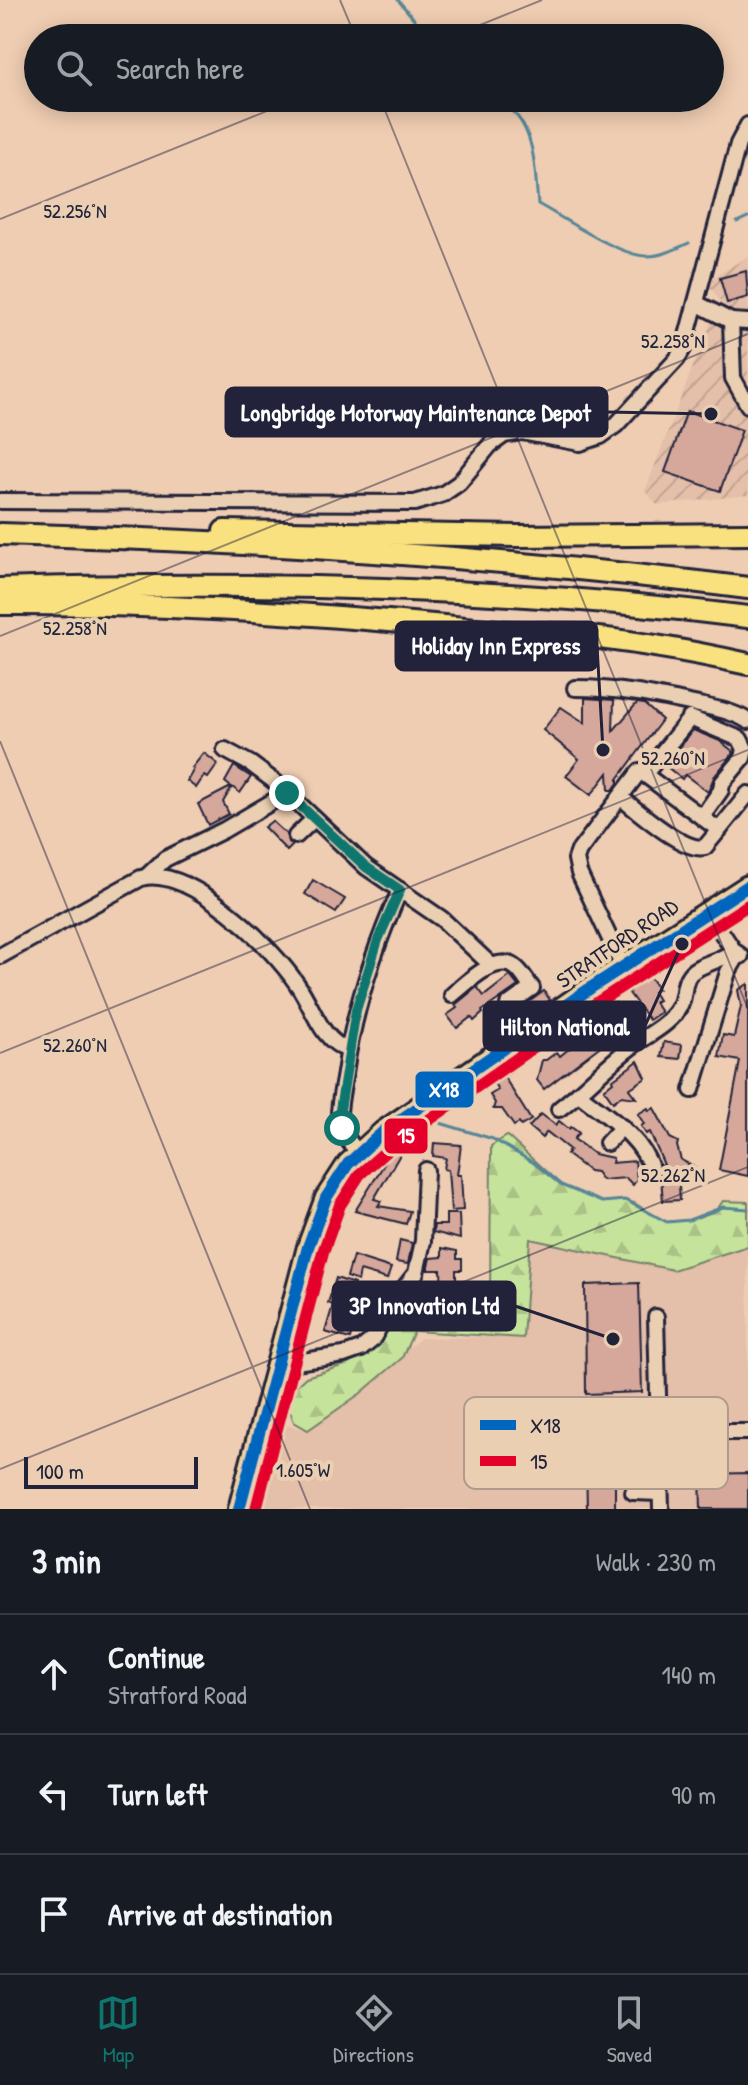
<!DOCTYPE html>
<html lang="en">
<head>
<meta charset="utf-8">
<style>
  :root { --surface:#171b24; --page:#242831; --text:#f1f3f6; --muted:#9ea1a6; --line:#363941; --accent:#0f766e }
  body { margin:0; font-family:"Patrick Hand",sans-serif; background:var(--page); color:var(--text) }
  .scale { position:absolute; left:24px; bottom:20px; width:174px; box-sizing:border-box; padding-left:8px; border:4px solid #22223b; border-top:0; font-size:22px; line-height:28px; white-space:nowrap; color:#22223b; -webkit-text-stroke:6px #ebcfb2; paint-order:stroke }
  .stop { position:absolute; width:24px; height:24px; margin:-18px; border:6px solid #0f766e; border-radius:50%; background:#fff }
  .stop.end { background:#0f766e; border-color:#fff; box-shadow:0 2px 8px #0008 }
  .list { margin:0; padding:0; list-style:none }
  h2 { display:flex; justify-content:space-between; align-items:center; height:104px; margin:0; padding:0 32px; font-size:34px }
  h2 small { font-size:26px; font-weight:400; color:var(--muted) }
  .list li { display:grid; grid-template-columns:52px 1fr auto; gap:24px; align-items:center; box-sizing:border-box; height:120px; padding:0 32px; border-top:2px solid var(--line) }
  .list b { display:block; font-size:30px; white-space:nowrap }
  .list p { margin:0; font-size:26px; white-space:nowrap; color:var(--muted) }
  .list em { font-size:26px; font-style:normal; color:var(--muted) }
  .icon { flex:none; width:44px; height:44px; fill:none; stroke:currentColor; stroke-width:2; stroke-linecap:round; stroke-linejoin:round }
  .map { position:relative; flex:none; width:748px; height:1509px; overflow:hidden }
  .search { position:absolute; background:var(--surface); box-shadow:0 4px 20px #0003; left:24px; right:24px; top:24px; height:88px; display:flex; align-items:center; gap:20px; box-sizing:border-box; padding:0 28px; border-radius:44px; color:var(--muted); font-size:30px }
  .sheet { height:464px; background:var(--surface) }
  nav { display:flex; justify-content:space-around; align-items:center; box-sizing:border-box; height:112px; border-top:2px solid var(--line); background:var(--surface); font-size:22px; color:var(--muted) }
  nav a { display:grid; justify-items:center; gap:4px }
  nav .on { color:var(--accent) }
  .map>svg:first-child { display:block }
  .built { fill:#e4bfa9 }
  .industrial { fill:url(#industrial-furrows) }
  .forest { fill:url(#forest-firs); stroke:#74826b; stroke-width:2 }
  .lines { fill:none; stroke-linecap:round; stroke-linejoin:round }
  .stream { stroke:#568698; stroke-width:3 }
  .building { fill:#d6a89c; stroke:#22223b; stroke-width:2 }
  .minor-casing { stroke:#22223b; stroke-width:20 }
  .highway-casing { stroke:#22223b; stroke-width:26 }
  .minor { stroke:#ebcfb2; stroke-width:14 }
  .highway { stroke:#fae180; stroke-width:20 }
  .bus-1-casing { stroke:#ebcfb2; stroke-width:18 }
  .bus-2-casing { stroke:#ebcfb2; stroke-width:18 }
  .bus-1 { stroke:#0065bd; stroke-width:12 }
  .bus-2 { stroke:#e4002b; stroke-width:12 }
  .route { stroke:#0f766e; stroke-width:10 }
  .ticks { fill:none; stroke:#22223b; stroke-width:2; stroke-opacity:0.45 }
  .labels { text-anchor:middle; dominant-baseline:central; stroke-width:8; stroke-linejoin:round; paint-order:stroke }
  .street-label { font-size:22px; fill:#22223b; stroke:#ebcfb2 }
  .key { fill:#ebcfb2; stroke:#af9b8e; stroke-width:2 }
  .key-label { font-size:22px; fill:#22223b }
  .ticks-label { font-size:20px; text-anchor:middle; fill:#22223b; stroke:#ebcfb2; stroke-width:8; stroke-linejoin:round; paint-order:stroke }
  .leader { fill:none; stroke:#22223b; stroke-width:3 }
  .callout-dot { fill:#22223b; stroke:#ebcfb2; stroke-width:3 }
  .callout { fill:#22223b; stroke:#22223b; stroke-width:3 }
  .callout-label { font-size:24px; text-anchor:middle; font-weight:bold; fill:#fff }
  .line-badge { stroke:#ebcfb2; stroke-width:3 }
  .badge-label { font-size:22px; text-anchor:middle; font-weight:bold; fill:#fff }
</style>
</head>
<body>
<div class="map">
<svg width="748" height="1509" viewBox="0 0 748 1509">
  <defs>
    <pattern id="industrial-furrows" width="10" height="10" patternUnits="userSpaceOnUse" patternTransform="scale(2)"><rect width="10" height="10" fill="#e4bfa9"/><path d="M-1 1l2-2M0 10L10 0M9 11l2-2" fill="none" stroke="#c3a492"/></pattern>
    <pattern id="forest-firs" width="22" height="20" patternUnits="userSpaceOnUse" patternTransform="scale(2)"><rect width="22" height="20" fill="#c6e39b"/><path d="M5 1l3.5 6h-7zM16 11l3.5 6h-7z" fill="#aac286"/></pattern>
  </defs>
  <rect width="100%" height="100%" fill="#efcdb2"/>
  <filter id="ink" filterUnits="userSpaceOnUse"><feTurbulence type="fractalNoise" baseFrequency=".0125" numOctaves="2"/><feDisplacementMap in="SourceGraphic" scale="16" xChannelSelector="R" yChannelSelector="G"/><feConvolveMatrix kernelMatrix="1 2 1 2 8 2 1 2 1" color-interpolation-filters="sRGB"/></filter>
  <g filter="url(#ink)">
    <!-- built -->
    <path class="built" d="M529,1238L673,1270L748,1246V1509H256L276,1423L308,1430L421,1338L523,1337Z"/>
    <!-- industrial -->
    <path class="industrial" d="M748,256V495L657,505L645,491L692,369L719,303H721L707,282Z"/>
    <!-- forest -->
    <path class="forest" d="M507,1136L561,1185L602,1202L625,1200L634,1203L666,1222L689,1220L716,1211L723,1201L748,1202V1246L673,1270L530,1239L523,1338L414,1331L402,1358L361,1393L308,1430L294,1422L285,1396L306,1377L348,1364L377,1345L395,1309L490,1308L491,1146Z"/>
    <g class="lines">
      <!-- stream -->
      <g class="stream">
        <path d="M398,0L430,38"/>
        <path d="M495,98C536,120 534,162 538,204C564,218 619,256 647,256C662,256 676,249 689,243"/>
        <path d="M737,222L748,217"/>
        <path d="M440,1123L493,1139L534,1163L561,1185L602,1202L625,1200L667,1222L689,1220L723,1207L748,1209"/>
      </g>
    </g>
    <!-- building -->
    <g class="building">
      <path d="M746,271L748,297L727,303L720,278Z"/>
      <path d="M687,411L742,430L720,491L665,472Z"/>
      <path d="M585,698L614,700L613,731L637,703L644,704L662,720L618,779V783L613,790H609L608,773L591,795L566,776L579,759L543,730L561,707L585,723Z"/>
      <path d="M693,730L720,741L734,752L714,777L708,792L685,775L682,779L666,766Z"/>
      <path d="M204,753L218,764L208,778L204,776L196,788L187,781L194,769L192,768Z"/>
      <path d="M234,766L251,777L240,793L232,787L223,802L229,814L208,825L198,804L231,787L225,782Z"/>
      <path d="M272,821L286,834L288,842L293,845L287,851L264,827Z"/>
      <path d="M313,880L345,899L336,913L305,894Z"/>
      <path d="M644,969L658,989L653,992L658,1000L654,1002L661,1012L649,1020L629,993L638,980L635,975Z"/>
      <path d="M510,976L518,986L482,1011L483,1013L474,1021L471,1017L457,1028L447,1015L457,1008L455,1005L477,987L484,996Z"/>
      <path d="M748,984V1176L719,1170L740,1061L719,1057L723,1035L734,1037L741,1006L738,990Z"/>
      <path d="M544,991L550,1000L523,1018L518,1010Z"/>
      <path d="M602,1022L611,1033L604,1038L607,1041L544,1089L537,1080L542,1060H546L557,1052L560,1056Z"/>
      <path d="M664,1042L682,1045L680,1059L661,1057Z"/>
      <path d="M514,1057L520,1065L507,1075L501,1066Z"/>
      <path d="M638,1061L646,1078L629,1089L636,1098L621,1096L613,1102L604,1089L613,1082L612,1080Z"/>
      <path d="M501,1072L531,1120L521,1126L519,1123L514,1126L502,1109H493L495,1103L490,1095L498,1090L491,1078Z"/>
      <path d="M648,1108L649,1111L654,1108L670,1138L678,1142L677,1146L681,1160L694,1167L678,1171L680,1200L663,1201L661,1178H664L661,1166L664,1165L650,1132L646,1134L641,1126L644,1124L638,1114Z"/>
      <path d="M541,1114L556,1125L559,1121L569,1129L571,1127L579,1133L574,1139L594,1154L613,1158L612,1163L635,1161L637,1179L633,1185L626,1178L602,1180L596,1172L589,1171L566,1154L570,1150L547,1132L542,1138L529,1127Z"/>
      <path d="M403,1134L420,1142L415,1151L405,1146L374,1199L381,1201L378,1206L410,1211L406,1224L355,1211Z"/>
      <path d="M434,1143L461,1145L457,1175H461L463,1210L451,1211L448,1170L444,1169L446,1158L433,1156Z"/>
      <path d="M446,1214H459L460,1239L433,1232L434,1225H446Z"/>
      <path d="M400,1240L412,1243L408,1264L396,1262Z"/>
      <path d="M442,1248L457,1251V1259H462V1270H456V1292H462V1301L426,1302V1291H442L441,1270H428V1266L430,1258L442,1257Z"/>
      <path d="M353,1256L391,1268L387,1279L360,1271L358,1281L347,1277Z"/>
      <path d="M336,1278L354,1284L342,1323L354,1326L350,1339L325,1332L333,1305L328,1303Z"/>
      <path d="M639,1283L642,1392L586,1394L585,1285Z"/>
      <path d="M609,1448L610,1460H615V1509H587L586,1460H590V1449Z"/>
      <path d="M748,1473V1509H701L700,1474Z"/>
    </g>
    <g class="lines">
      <!-- minor casing -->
      <g class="minor-casing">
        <g id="minor">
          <path d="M696,303L731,321L733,378L748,405"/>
          <path d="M731,321L748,322"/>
          <path d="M0,501L415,503L443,494L459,483L490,445L504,435L522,432L580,443L601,436L616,425L677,359L684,347L738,144L748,125"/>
          <path d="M575,688C618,688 652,695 694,704C712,708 733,711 748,721"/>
          <path d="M225,750L251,764L279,785L366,867L442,919L492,966"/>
          <path d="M645,774L690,718L740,739L745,749L743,758L722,783L721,790L702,817"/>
          <path d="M620,797C637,810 684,853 705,847L719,830"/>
          <path d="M296,836L314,819"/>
          <path d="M147,876L165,859L224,830L287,793"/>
          <path d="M708,912L734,951L741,956"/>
          <path d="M0,956L141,878C191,865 272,947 297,984C313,1006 320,1040 348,1050"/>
          <path d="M623,967L579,873L576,859L579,851L640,771L719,830L748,794"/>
          <path d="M452,995C466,984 495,953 515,967C522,972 527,982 532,988L508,1005"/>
          <path d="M635,1044C651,1033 674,1022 681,1003C685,994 683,982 690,974C698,964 722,961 734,951"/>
          <path d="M692,1090L728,972L738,955"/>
          <path d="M579,1094C606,1116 642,1136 652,1171"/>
          <path d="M559,1109C586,1089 607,1064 635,1044L592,987"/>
          <path d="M607,1143L622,1127"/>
          <path d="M359,1153C349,1143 340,1130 339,1115C339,1102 343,1086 345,1073C354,1008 374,949 400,890"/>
          <path d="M656,1317L661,1509"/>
          <path d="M275,1365L344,1355L361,1349L372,1340L394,1301L416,1273L423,1241L426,1170"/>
          <path d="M555,1432H748"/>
          <path d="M569,1472L579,1451L578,1432"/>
          <path d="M633,1492L660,1493"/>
        </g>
      </g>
      <!-- highway casing -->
      <g class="highway-casing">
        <g id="highway">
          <path d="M224,531L518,536L748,534"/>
          <path d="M0,534C250,541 500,557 748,588"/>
          <path d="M0,589C249,581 500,586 748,617"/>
          <path d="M0,604C166,603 331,614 496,631C520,634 544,633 569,635C628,640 689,651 748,664"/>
          <path d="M239,1509L308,1247L326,1198L348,1164L383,1132L592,987L748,886"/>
        </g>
      </g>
      <!-- minor -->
      <use href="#minor" class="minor"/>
      <!-- highway -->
      <use href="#highway" class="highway"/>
      <!-- bus-1 casing -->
      <g class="bus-1-casing">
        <path id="bus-1" d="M239,1509L308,1247L326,1198L348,1164L383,1132L592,987L748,886"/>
      </g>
      <!-- bus-2 casing -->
      <g class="bus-2-casing">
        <path id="bus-2" d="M256,1509L323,1252L340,1205L360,1174L393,1145L601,1000L748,905"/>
      </g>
      <!-- bus-1 -->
      <use href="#bus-1" class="bus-1"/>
      <!-- bus-2 -->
      <use href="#bus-2" class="bus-2"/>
    </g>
  </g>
  <g class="lines" filter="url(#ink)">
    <!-- route -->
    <path class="route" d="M287,793L366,867L400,890L378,940L356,1010L339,1116L342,1128"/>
  </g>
  <!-- ticks -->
  <path class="ticks" d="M340,0L356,38M448,38L542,0M380,98L748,1009M0,219L299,98M0,636L748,334M0,741L310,1509M0,1053L748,750M0,1469L748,1167"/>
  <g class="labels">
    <!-- street labels -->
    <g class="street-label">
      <text transform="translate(617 943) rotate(-34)">STRATFORD ROAD</text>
    </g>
  </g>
  <!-- legend -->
  <rect x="464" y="1397" width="264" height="92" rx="12" class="key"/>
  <rect x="480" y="1420" width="36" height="10" fill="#0065bd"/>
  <rect x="480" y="1456" width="36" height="10" fill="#e4002b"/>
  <g class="key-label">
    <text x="530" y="1433">X18</text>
    <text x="530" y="1469">15</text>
  </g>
  <g class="ticks-label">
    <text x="75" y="218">52.256°N</text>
    <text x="673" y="348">52.258°N</text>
    <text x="75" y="635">52.258°N</text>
    <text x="673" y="765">52.260°N</text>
    <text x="75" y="1052">52.260°N</text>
    <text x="673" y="1182">52.262°N</text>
    <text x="303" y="1477">1.605°W</text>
  </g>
  <!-- callouts -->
  <path class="leader" d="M711 414L607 412M603 750L597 646M682 944L645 1026M613 1339L515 1306"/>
  <g class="callout-dot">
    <circle cx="711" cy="414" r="8"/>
    <circle cx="603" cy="750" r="8"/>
    <circle cx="682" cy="944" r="8"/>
    <circle cx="613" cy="1339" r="8"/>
  </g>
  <g class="callout">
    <rect x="226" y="388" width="381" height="48" rx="8"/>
    <rect x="396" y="622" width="201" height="48" rx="8"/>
    <rect x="484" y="1002" width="161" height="48" rx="8"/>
    <rect x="333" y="1282" width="182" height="48" rx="8"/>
  </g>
  <g class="callout-label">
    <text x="416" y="421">Longbridge Motorway Maintenance Depot</text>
    <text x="496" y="654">Holiday Inn Express</text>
    <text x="565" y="1035">Hilton National</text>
    <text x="424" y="1314">3P Innovation Ltd</text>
  </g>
  <g class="line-badge">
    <rect x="414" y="1070" width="61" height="39" rx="8" fill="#0065bd"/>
    <rect x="383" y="1117" width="46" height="38" rx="8" fill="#e4002b"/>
  </g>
  <g class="badge-label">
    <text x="444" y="1097">X18</text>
    <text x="406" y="1143">15</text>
  </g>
</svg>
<div class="scale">100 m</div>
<div class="stop" style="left:342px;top:1128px"></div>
<div class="stop end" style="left:287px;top:793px"></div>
<div class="search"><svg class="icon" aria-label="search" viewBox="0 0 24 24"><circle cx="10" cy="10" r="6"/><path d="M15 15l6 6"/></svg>Search here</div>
</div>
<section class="sheet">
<h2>3 min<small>Walk · 230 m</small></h2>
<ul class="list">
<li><svg class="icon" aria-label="ahead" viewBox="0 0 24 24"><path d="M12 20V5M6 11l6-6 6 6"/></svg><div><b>Continue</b><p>Stratford Road</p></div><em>140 m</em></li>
<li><svg class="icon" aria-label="left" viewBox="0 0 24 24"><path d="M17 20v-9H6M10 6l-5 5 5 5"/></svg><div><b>Turn left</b></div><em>90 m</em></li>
<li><svg class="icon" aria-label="arrive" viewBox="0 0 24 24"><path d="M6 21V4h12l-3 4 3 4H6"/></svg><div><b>Arrive at destination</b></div></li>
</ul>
</section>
<nav>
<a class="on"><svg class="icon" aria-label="map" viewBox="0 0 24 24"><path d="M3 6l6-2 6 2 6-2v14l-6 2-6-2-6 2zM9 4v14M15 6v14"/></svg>Map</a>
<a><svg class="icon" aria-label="directions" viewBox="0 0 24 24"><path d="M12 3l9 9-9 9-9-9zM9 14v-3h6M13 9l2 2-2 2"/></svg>Directions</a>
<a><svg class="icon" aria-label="saved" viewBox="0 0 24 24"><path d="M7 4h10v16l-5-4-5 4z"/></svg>Saved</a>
</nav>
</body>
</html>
